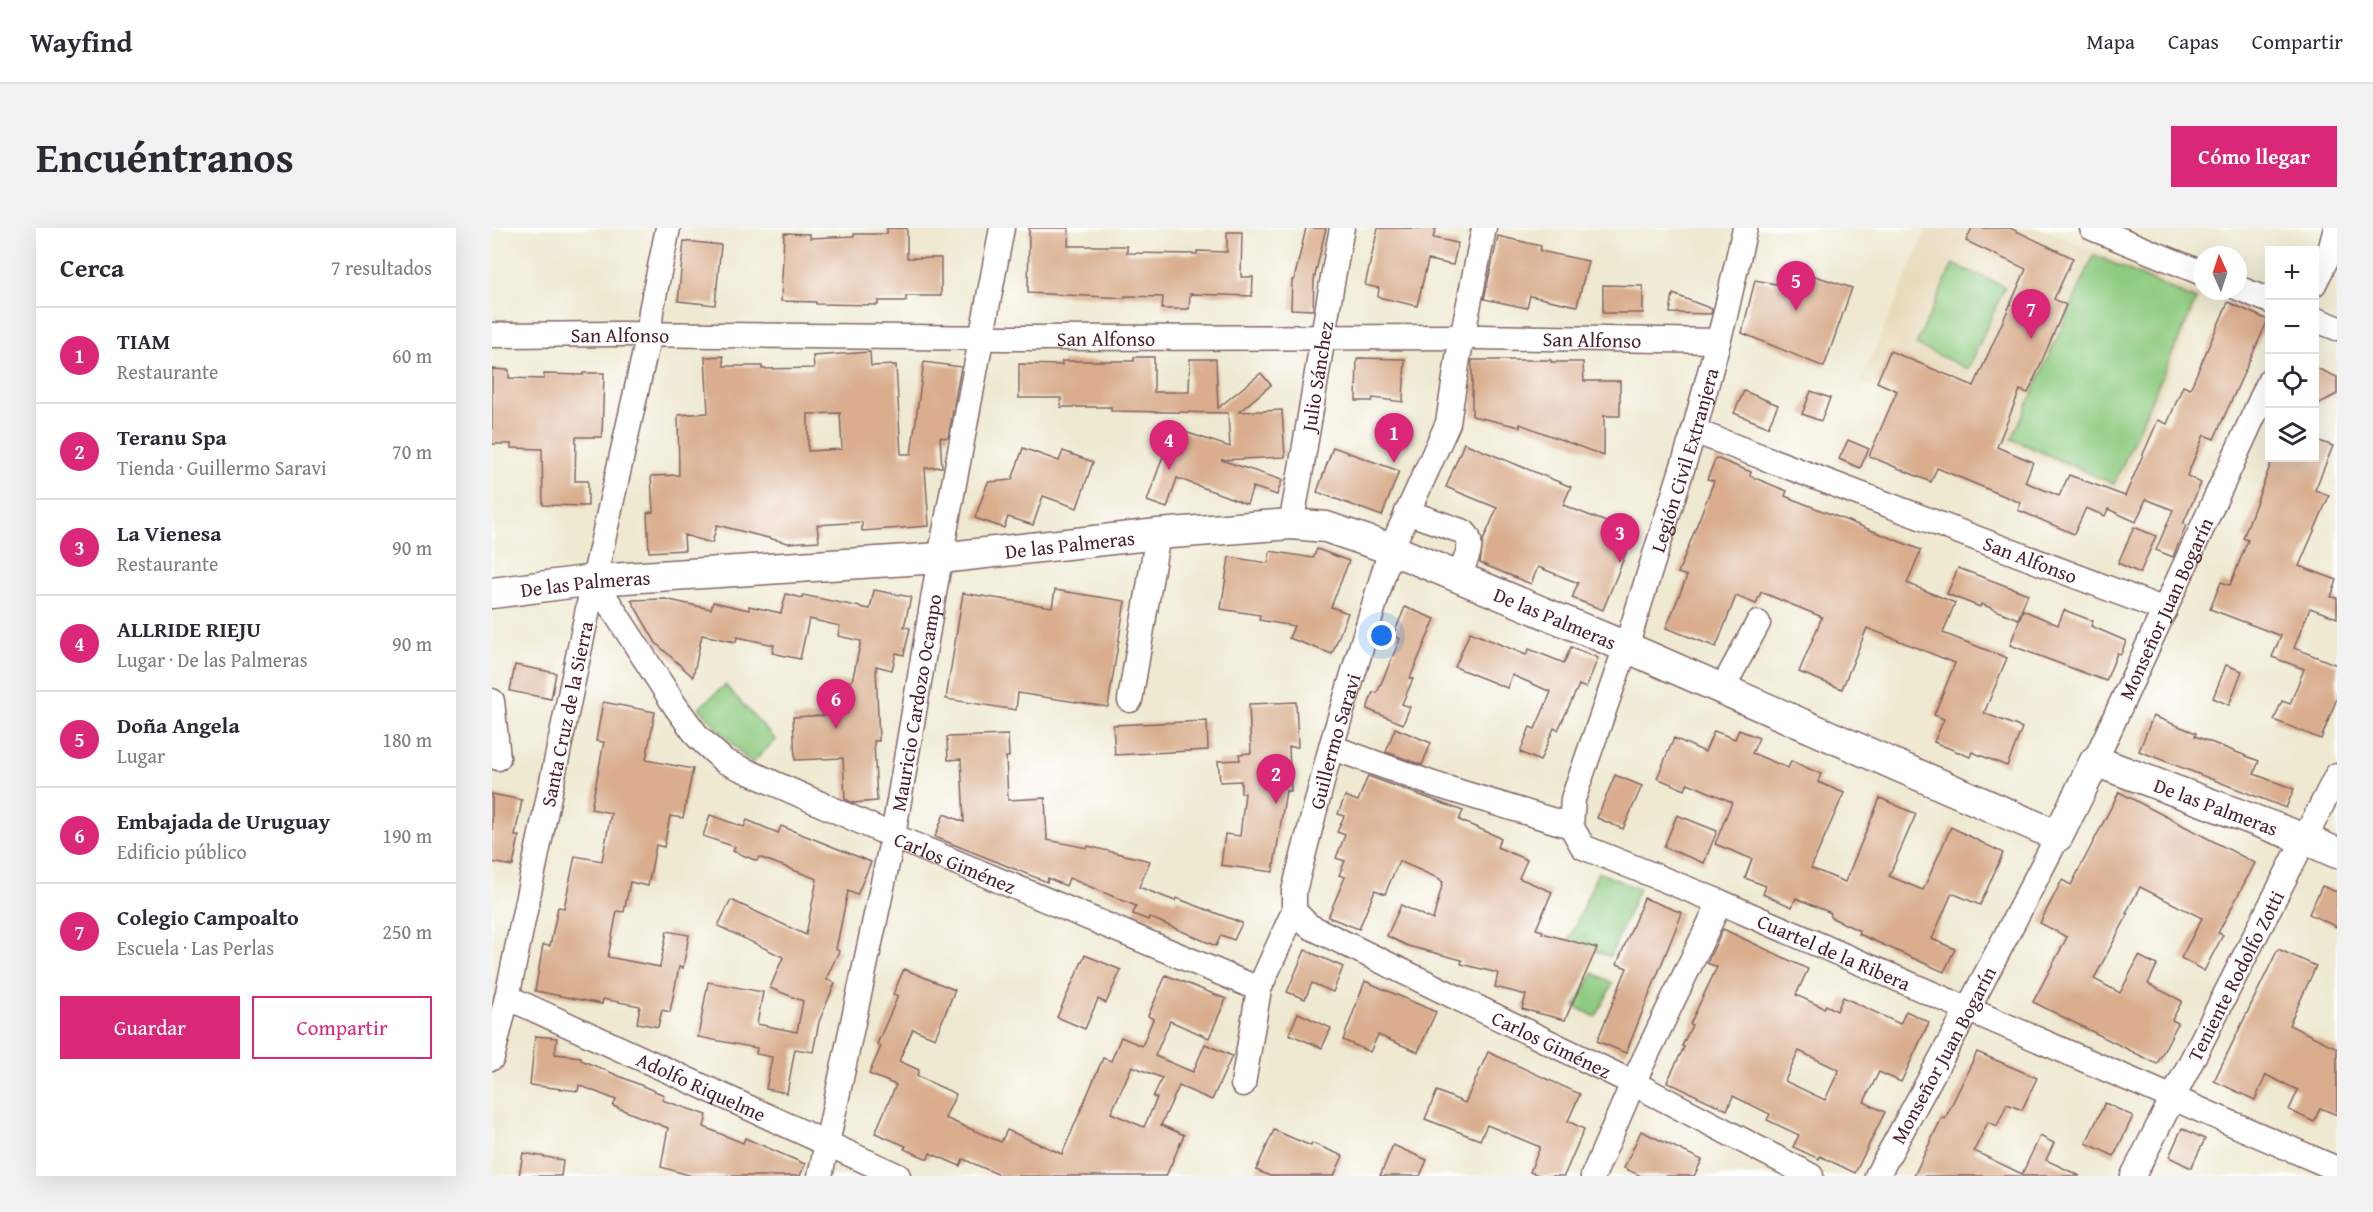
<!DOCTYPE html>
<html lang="es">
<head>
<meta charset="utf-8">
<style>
  :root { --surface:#fff; --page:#f2f2f3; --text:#2b2b33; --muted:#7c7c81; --line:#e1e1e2; --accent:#db2777 }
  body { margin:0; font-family:"Gentium Book Plus",serif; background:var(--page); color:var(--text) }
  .controls { position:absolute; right:18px; top:18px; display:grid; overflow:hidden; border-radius:0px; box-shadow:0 6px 24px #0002 }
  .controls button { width:54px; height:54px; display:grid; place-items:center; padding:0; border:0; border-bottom:2px solid var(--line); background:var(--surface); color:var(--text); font:30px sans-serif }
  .compass { position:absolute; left:1701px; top:18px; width:54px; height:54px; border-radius:50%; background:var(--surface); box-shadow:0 6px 24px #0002; rotate:357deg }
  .you { position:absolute; left:890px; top:408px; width:21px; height:21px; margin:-15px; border:4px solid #fff; border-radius:50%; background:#1a73e8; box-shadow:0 0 0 9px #1a73e833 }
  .badge { display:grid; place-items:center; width:39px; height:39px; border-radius:50%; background:var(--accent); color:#fff; font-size:20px; font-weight:700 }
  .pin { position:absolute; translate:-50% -50px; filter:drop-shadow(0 2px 3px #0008) }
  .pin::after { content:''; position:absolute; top:32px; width:21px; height:18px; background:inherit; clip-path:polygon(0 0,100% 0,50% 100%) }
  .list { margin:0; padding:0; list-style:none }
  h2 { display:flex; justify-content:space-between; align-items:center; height:78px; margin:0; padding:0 24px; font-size:26px }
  h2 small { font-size:20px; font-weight:400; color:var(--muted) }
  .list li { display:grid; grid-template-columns:39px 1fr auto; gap:18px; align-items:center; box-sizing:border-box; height:96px; padding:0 24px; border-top:2px solid var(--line) }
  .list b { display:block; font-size:22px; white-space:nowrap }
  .list p { margin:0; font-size:20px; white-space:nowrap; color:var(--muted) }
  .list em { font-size:20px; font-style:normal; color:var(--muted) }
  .actions { display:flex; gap:12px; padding:18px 24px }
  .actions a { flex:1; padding:14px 0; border:2px solid var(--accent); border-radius:0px; text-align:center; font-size:21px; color:var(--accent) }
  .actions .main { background:var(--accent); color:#fff }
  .icon { flex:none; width:33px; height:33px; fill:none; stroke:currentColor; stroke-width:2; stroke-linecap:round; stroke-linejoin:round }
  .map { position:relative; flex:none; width:1845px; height:948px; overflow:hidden; border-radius:0px }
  header { display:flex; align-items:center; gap:36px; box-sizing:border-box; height:84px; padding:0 30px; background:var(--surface); border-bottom:2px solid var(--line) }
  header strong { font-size:28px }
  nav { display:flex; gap:33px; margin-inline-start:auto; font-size:21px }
  .intro { display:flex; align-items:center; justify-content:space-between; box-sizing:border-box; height:144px; padding:0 36px }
  h1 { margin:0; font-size:42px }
  .button { padding:15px 27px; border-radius:0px; background:var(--accent); color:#fff; font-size:21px; font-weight:700 }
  main { display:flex; gap:36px; padding:0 36px }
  aside { flex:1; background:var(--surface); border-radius:0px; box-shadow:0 6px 24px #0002 }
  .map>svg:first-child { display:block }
  .built { fill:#e7daba }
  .green { fill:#8ecb80; stroke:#6c7556; stroke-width:1.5 }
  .building { fill:#d9ad8d; fill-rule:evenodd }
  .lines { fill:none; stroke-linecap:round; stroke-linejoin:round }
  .minor-casing { stroke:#836665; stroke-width:27 }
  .major-casing { stroke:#836665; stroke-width:33 }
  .minor { stroke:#fff; stroke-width:24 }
  .major { stroke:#fff; stroke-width:30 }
  .labels { text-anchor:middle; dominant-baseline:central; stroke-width:4.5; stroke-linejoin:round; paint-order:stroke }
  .street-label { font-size:20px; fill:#4a1f2b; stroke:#fff }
</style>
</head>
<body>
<header>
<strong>Wayfind</strong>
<nav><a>Mapa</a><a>Capas</a><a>Compartir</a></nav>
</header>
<div class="intro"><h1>Encuéntranos</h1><a class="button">Cómo llegar</a></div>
<main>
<aside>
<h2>Cerca<small>7 resultados</small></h2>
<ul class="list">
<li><span class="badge">1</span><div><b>TIAM</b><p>Restaurante</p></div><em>60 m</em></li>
<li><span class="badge">2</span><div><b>Teranu Spa</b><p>Tienda · Guillermo Saravi</p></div><em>70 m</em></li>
<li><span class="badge">3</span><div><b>La Vienesa</b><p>Restaurante</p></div><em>90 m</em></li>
<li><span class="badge">4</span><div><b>ALLRIDE RIEJU</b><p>Lugar · De las Palmeras</p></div><em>90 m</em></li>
<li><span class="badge">5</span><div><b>Doña Angela</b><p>Lugar</p></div><em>180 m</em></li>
<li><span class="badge">6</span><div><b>Embajada de Uruguay</b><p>Edificio público</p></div><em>190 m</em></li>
<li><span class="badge">7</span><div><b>Colegio Campoalto</b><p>Escuela · Las Perlas</p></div><em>250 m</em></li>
</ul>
<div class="actions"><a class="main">Guardar</a><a>Compartir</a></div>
</aside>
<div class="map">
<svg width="1845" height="948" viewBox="0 0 1845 948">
  <rect width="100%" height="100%" fill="#fff"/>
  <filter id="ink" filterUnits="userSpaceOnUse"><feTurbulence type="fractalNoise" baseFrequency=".0167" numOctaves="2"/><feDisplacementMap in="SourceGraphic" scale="12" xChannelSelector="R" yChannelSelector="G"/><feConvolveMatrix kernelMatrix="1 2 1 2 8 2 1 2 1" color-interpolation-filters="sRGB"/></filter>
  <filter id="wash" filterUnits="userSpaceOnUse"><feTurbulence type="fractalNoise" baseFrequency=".008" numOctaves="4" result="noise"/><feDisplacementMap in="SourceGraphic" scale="24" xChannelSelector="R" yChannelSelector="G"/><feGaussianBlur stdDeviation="1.35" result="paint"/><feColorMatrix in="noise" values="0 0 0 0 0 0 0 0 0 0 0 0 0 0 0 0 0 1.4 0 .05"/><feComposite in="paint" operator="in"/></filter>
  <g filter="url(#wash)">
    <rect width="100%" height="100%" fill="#eee9d0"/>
    <!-- built -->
    <path class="built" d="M1435,0H1548L1710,68L1627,263L1369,154Z"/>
    <!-- green -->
    <g class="green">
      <path d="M1602,27L1704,72L1622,256L1520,211Z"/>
      <path d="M1461,36L1513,59L1476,141L1424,117Z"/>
      <path d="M233,457L284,512L259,536L207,480Z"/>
      <path d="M1106,644L1147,661L1118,729L1077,712Z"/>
      <path d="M1101,745L1121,755L1104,789L1083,779Z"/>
    </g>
    <g id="blocks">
      <!-- building -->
      <g class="building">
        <path d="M395,0H415V30H449V68H414V73H386V77L324,76V74L289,73L292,5L318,6V10L362,8V6H395Z"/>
        <path d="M537,0H577L576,18H635V25L705,26V23L735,24V4H750L749,49H761L760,68L698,66L697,81H670L671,69L633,68V70L536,65Z"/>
        <path d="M814,0H834L822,52L821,82L799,81L800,52H802Z"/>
        <path d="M886,0H944L941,10L966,15L961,37L936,32L925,78L886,69L887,60L873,57Z"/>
        <path d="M1480,0H1518L1581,30L1562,71L1574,77L1536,165L1528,162L1505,219L1541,234L1533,254L1567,268L1577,247L1633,268L1666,192L1675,196L1691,158L1698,161L1736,74L1776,92L1722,211L1712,207L1695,248L1709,255L1691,296L1694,297L1681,329L1664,322L1681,282L1654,271L1644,294L1616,281L1613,288L1594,280L1582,306L1526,282L1529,275L1445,240L1439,254L1377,228L1405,163L1385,154L1398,123L1482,158L1534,41L1474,13Z"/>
        <path d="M1006,8L1049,18L1048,23L1096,33L1085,78L1038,68L1035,80L992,71Z"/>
        <path d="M192,13L229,17L223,77L186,73Z"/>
        <path d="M1314,45L1360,60L1332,139L1250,105L1263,52L1310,61Z"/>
        <path d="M1111,57L1151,58V85H1111Z"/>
        <path d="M1181,66L1220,81L1219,86L1178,85Z"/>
        <path d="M378,124L379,138L404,137L409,226H419L432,134L469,139L456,210L448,209L450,239L433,240L437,298L370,303V294L325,297L327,313L296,315L225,297L220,315L192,307L193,322L157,324L155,285L161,284L159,248L187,247L186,187L216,185L213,129L231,128L232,138H270V141L322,140L321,128ZM348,185L350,221L316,223V186Z"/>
        <path d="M642,129H662V164H697L698,131H724L726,180L769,145L779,157L747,184L790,182L793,229L729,232L790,252L785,267L761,259L755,276L685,250L675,280L655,273L681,200L738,219L736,185L619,183V179H569V170H527V136L570,137V133H642Z"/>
        <path d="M865,130L913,131L911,174L881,170L880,173H864Z"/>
        <path d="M980,132H1059V134H1091L1092,153H1128V188H1112V228L1028,196V199L980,188Z"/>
        <path d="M1822,139L1845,149V166L1822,178Z"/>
        <path d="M0,141L17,142V150L52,151V146L91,147V145H112L110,209H84L83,253H96V278L51,277L50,221L19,220V216H0Z"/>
        <path d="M1252,163L1286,177L1276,199L1242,185Z"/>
        <path d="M1319,163L1338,170L1329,193L1310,186Z"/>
        <path d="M1822,211L1841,218L1823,262L1837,268L1807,338L1845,352L1839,369L1845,370V390L1818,380L1802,420L1845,437V470L1829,511L1782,492L1790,473L1798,476L1812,441L1780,429L1789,408L1718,381L1729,354L1738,357L1756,312L1751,310L1781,230H1822Z"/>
        <path d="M1356,212L1377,221L1368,240L1347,231Z"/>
        <path d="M972,215L1079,259L1071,277L1142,305L1111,382L1080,370L1086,355L1046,339L1039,356L988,335L991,313L1005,280L954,259Z"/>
        <path d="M841,219L907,243L890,288L825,264Z"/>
        <path d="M531,220L567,233L571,223L601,234L585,280L551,268L541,297L516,289L512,300L483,290L496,254L520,252Z"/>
        <path d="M1224,230L1259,244L1258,248L1295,263L1293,268L1429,322L1415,355L1463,375L1451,405L1515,430L1492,485L1530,500L1515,538L1480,524L1478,529L1442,514L1452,491L1442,487L1463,435L1375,400L1350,461L1307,444L1330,389L1269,364L1264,376L1244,368L1224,419L1174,400L1195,348L1186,345L1222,253L1215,251Z"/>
        <path d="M1642,299L1664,308L1648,345L1626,335Z"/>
        <path d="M825,321L857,333L839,379L856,385L840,426L797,410L802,398L767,392L768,387L729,381L737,329L776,335L778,323L821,330Z"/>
        <path d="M1466,340L1536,366L1526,391L1489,376L1488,379L1455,366Z"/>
        <path d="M382,362L419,369L412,399L418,400L412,427L404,425L400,442L384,438L387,513H382L385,573L361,575L353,571L351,530L303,532L301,489L337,487L336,454L360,453L369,413L346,408L348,398L317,391L308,431L280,425L282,417L245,409L244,414L210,407L201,449L164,415L139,372L173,371L219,381L221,374L257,382V378L289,385L294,366L310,370L311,367L378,381Z"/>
        <path d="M563,362L633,373L616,479L526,465L524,482L454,471L471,365L560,379Z"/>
        <path d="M913,379L943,391L918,450L921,451L910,476L918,479L911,496L875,481L881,464L885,465L908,411L901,408Z"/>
        <path d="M1531,382L1566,397L1572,382L1601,393L1599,398L1634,413L1629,426L1625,425L1614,453L1518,417Z"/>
        <path d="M978,404L1034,427L1037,421L1072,435L1079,419L1106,430L1094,460L1087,457L1066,502L1062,500L1048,533L1028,524L1038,499L1043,501L1059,464L1020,447L1015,460L963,439Z"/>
        <path d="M23,437L64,445L59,471L18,463Z"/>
        <path d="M1734,437L1750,443L1737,477L1721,470Z"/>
        <path d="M111,474L163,484L154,532L201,541L191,590L178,588L172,619L164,617L156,658L138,654L132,684L125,683L116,729L168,739L175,703L197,707L191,740L187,739L178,784L170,782L166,799L145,795L148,778L111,771L110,776L43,763L51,717L58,718L66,679L72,680L83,628L110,633L119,585L99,581L112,514L104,513Z"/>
        <path d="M804,474L806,519H797L799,563H794L781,644L729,637L733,606L748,608L753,565H749V553L728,554L726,533L748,532L747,526L759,525L757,476Z"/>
        <path d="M1661,488L1704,505L1703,508L1767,533L1762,546L1802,561L1794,580L1647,523Z"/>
        <path d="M715,493L716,522L623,527L621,497Z"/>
        <path d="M903,500L939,515L930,537L894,524Z"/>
        <path d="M1247,502L1267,510L1260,525L1296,540L1299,533L1329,546L1326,554L1352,565L1319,640L1353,654L1388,570L1424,586L1397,648L1431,662L1459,599L1511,625L1488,677L1460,665L1440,711L1463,721L1452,744L1367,706L1368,703L1338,689L1339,685L1304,670L1300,679L1271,666L1274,658L1253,650L1260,631L1223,616L1240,574L1196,555L1193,562L1165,550L1182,510L1213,524L1222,503L1243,511Z"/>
        <path d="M516,507L517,529H514L516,572L553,570L555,612L595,620L596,618L658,633L647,659L683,673L684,670L750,695L742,712L729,707L724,718L657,689L656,692L641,686L644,678L577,650L574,658L556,650L555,654L443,609L452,586L472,594L469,531L456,532L455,509Z"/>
        <path d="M1123,547L1150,558L1131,601L1105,590Z"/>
        <path d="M876,548L971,583L967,592L1009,610L1005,619L1035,632L1027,650L1060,664L1044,701L1051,703L1050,705L1105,720L1073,792L1030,781L1034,767L1003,759L1006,745L969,736L970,732L916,718L895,708L909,677L941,692L951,654L947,652L948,651L907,633L893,666L883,662L867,701L836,689L853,649L847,647L853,633L844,630L853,607L845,604L852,588L846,586L853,568L866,573Z"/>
        <path d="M1627,564L1763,635L1726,705L1731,707L1712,743L1689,730L1710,690L1648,659L1634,685L1636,686L1602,751L1628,765L1647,728L1665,737L1656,756L1690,773L1680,792L1686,795L1665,836L1541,774L1575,709L1548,695L1570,652L1579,657Z"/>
        <path d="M0,566L30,572L23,608H27L21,638L0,634Z"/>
        <path d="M218,587L252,599L255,592L286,605L289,598L379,634L365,667L356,663L344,721L347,723L334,751L343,755L327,794L321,824L303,821L295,865L274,861L280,829L264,826L265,820L206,809L216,754L271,764L265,796L305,804L311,773L278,760L291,729L226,698L239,672L314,707L325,651L267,629L265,633L241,623L243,619L211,608Z"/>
        <path d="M1185,587L1225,603L1212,635L1172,619Z"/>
        <path d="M1830,658L1845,664V699L1817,686Z"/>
        <path d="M1152,670L1190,685L1134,825L1105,813L1135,740L1125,736Z"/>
        <path d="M1231,701L1316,741L1304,767L1332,780L1334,777L1345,783L1351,769L1408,796L1414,783L1437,794L1409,854L1387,844L1372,874L1393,884L1363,945L1328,928L1327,931L1301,919L1307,907L1275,892L1278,886L1241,868L1235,882L1175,854L1192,819L1190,818L1200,797L1198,796L1225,739L1215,735ZM1307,823L1347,842L1333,872L1293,853Z"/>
        <path d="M1786,721L1824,738L1797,797L1845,820V887L1828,880L1822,894L1797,882L1806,862L1774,847L1763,872L1722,853Z"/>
        <path d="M813,722L851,739L841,764L820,755L813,771L795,764Z"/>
        <path d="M593,727L629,742L614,775L606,771L593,801L565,789Z"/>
        <path d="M412,741L463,762L443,810L421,801L407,833L427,842L425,848L464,866L453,890L509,914L515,902L570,926L611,830L619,833L629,809L650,818L661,791L656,788L674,747L734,771L717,810L678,793L663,828L701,844L713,816L740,828L720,872L687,858L669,897L692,907L674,948H510L471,931L468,938L438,925L436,931L412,921L414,918L383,905L404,857L377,846L389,818L385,816L406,768L401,766ZM640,838L670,850L661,869L665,870L652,899L619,885Z"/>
        <path d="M873,753L944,784L926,824L886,807L878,824L851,812Z"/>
        <path d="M806,785L839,800L830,820L797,806Z"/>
        <path d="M43,808L65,810L63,826L89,829V832L172,867L170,872L215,887L212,899L251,915L253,910L313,936L308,948H200L169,939L176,900L121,878L124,872L87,857L86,863L38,857Z"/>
        <path d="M996,824L1088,866L1076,893L1092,901L1072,948H1049L1038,944L1048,919L995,897L988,912L933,891L945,863L973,875Z"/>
        <path d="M1485,824L1545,850L1530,882L1515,876L1505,898L1496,894L1482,923L1530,946L1548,908L1562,915L1554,932L1588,948H1422L1450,889L1453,891Z"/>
        <path d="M1613,875L1641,888L1622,928L1594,915Z"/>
        <path d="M1690,900L1713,911L1699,940L1677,929Z"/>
        <path d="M782,902L819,918L820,915L851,928L842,948H778L764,942Z"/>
        <path d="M1149,903L1210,932L1202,948H1149L1132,940Z"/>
        <path d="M901,917L935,932L928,948H888Z"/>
        <path d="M31,925L71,932L69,948H27Z"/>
      </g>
    </g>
  </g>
  <g filter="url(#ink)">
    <use href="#blocks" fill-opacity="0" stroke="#836665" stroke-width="1.5"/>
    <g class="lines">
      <!-- minor casing -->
      <g class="minor-casing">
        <g id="minor">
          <path d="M1600,0L1710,45"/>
          <path d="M1822,56L1837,26L1844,0"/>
          <path d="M1746,60L1778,73"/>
          <path d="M1822,91L1845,100"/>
          <path id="s1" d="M0,107L125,106L514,110L988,109L1226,113"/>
          <path id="s2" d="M1202,203L1673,382"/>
          <path d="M915,284L972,304C985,316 971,336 966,349"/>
          <path id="s3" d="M799,296C818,198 831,98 850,0"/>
          <path id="s4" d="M102,352L184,479L206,509L232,533L401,608L767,761"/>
          <path d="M1230,461L1266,395"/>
          <path d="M638,472L666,306"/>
          <path d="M0,473L6,530"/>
          <path id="s5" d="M839,519L941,556L1079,598L1091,619L1228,674L1845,941"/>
          <path id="s6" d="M1603,533L1778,152"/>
          <path id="s7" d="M1079,598L1081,571L1134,419L1202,203L1233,88L1253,0"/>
          <path id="s8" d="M802,683L817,698L1141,855L1319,948"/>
          <path id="s9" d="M15,769L406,948"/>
          <path id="s10" d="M0,830L15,769L102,352L157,106L159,83L176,0"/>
          <path id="s11" d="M751,856L767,761L802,683V663L839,519L899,321L956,195L966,130L992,0"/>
          <path id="s12" d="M328,948L401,608L448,330L510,0"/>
          <path d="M1101,948L1141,855L1228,674"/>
          <path id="s13" d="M1385,948L1476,781L1566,608"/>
          <path id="s14" d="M1641,948L1845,547"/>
        </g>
      </g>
      <!-- major casing -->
      <g class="major-casing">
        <g id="major">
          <path id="s15" d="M0,365L102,352L448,330L666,306L799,296L834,299L899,321L1134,419L1566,608L1603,533L1813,611L1845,625"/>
        </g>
      </g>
      <!-- minor -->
      <use href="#minor" class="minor"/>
      <!-- major -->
      <use href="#major" class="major"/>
    </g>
  </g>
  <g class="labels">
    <!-- street labels -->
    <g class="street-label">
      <text stroke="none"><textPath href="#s1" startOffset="128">San Alfonso</textPath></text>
      <text stroke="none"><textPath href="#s1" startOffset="614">San Alfonso</textPath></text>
      <text stroke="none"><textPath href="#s1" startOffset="1100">San Alfonso</textPath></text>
      <text stroke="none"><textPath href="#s3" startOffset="150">Julio Sánchez</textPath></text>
      <text stroke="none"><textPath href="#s7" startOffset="384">Legión Civil Extranjera</textPath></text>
      <text stroke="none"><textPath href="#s15" startOffset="580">De las Palmeras</textPath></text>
      <text stroke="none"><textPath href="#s2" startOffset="360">San Alfonso</textPath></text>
      <text stroke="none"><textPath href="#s15" startOffset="94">De las Palmeras</textPath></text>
      <text stroke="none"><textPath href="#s6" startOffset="168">Monseñor Juan Bogarín</textPath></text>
      <text stroke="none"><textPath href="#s15" startOffset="1084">De las Palmeras</textPath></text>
      <text stroke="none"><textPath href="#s12" startOffset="483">Mauricio Cardozo Ocampo</textPath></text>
      <text stroke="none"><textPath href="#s10" startOffset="352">Santa Cruz de la Sierra</textPath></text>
      <text stroke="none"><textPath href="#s11" startOffset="357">Guillermo Saravi</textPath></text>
      <text stroke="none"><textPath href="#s15" startOffset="1845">De las Palmeras</textPath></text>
      <text stroke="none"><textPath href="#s4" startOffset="476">Carlos Giménez</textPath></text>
      <text stroke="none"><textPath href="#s5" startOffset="549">Cuartel de la Ribera</textPath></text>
      <text stroke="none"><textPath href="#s14" startOffset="225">Teniente Rodolfo Zotti</textPath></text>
      <text stroke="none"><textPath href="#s8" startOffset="291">Carlos Giménez</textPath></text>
      <text stroke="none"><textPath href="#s13" startOffset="138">Monseñor Juan Bogarín</textPath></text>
      <text stroke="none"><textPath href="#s9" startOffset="214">Adolfo Riquelme</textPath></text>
    </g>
  </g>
</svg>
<div class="controls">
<button>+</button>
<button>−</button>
<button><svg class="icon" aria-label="locate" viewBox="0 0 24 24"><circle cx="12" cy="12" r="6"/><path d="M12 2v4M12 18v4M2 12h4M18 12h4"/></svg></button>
<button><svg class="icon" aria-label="layers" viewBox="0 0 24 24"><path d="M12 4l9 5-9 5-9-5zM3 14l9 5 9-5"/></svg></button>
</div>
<svg class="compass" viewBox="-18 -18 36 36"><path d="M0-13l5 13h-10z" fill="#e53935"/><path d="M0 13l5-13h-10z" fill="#7c7c81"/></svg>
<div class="you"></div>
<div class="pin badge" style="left:902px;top:235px">1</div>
<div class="pin badge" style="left:784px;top:576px">2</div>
<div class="pin badge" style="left:1128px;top:335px">3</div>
<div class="pin badge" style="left:677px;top:242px">4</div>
<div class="pin badge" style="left:1304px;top:83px">5</div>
<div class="pin badge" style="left:344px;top:501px">6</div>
<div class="pin badge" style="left:1539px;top:111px">7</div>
</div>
</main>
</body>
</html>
